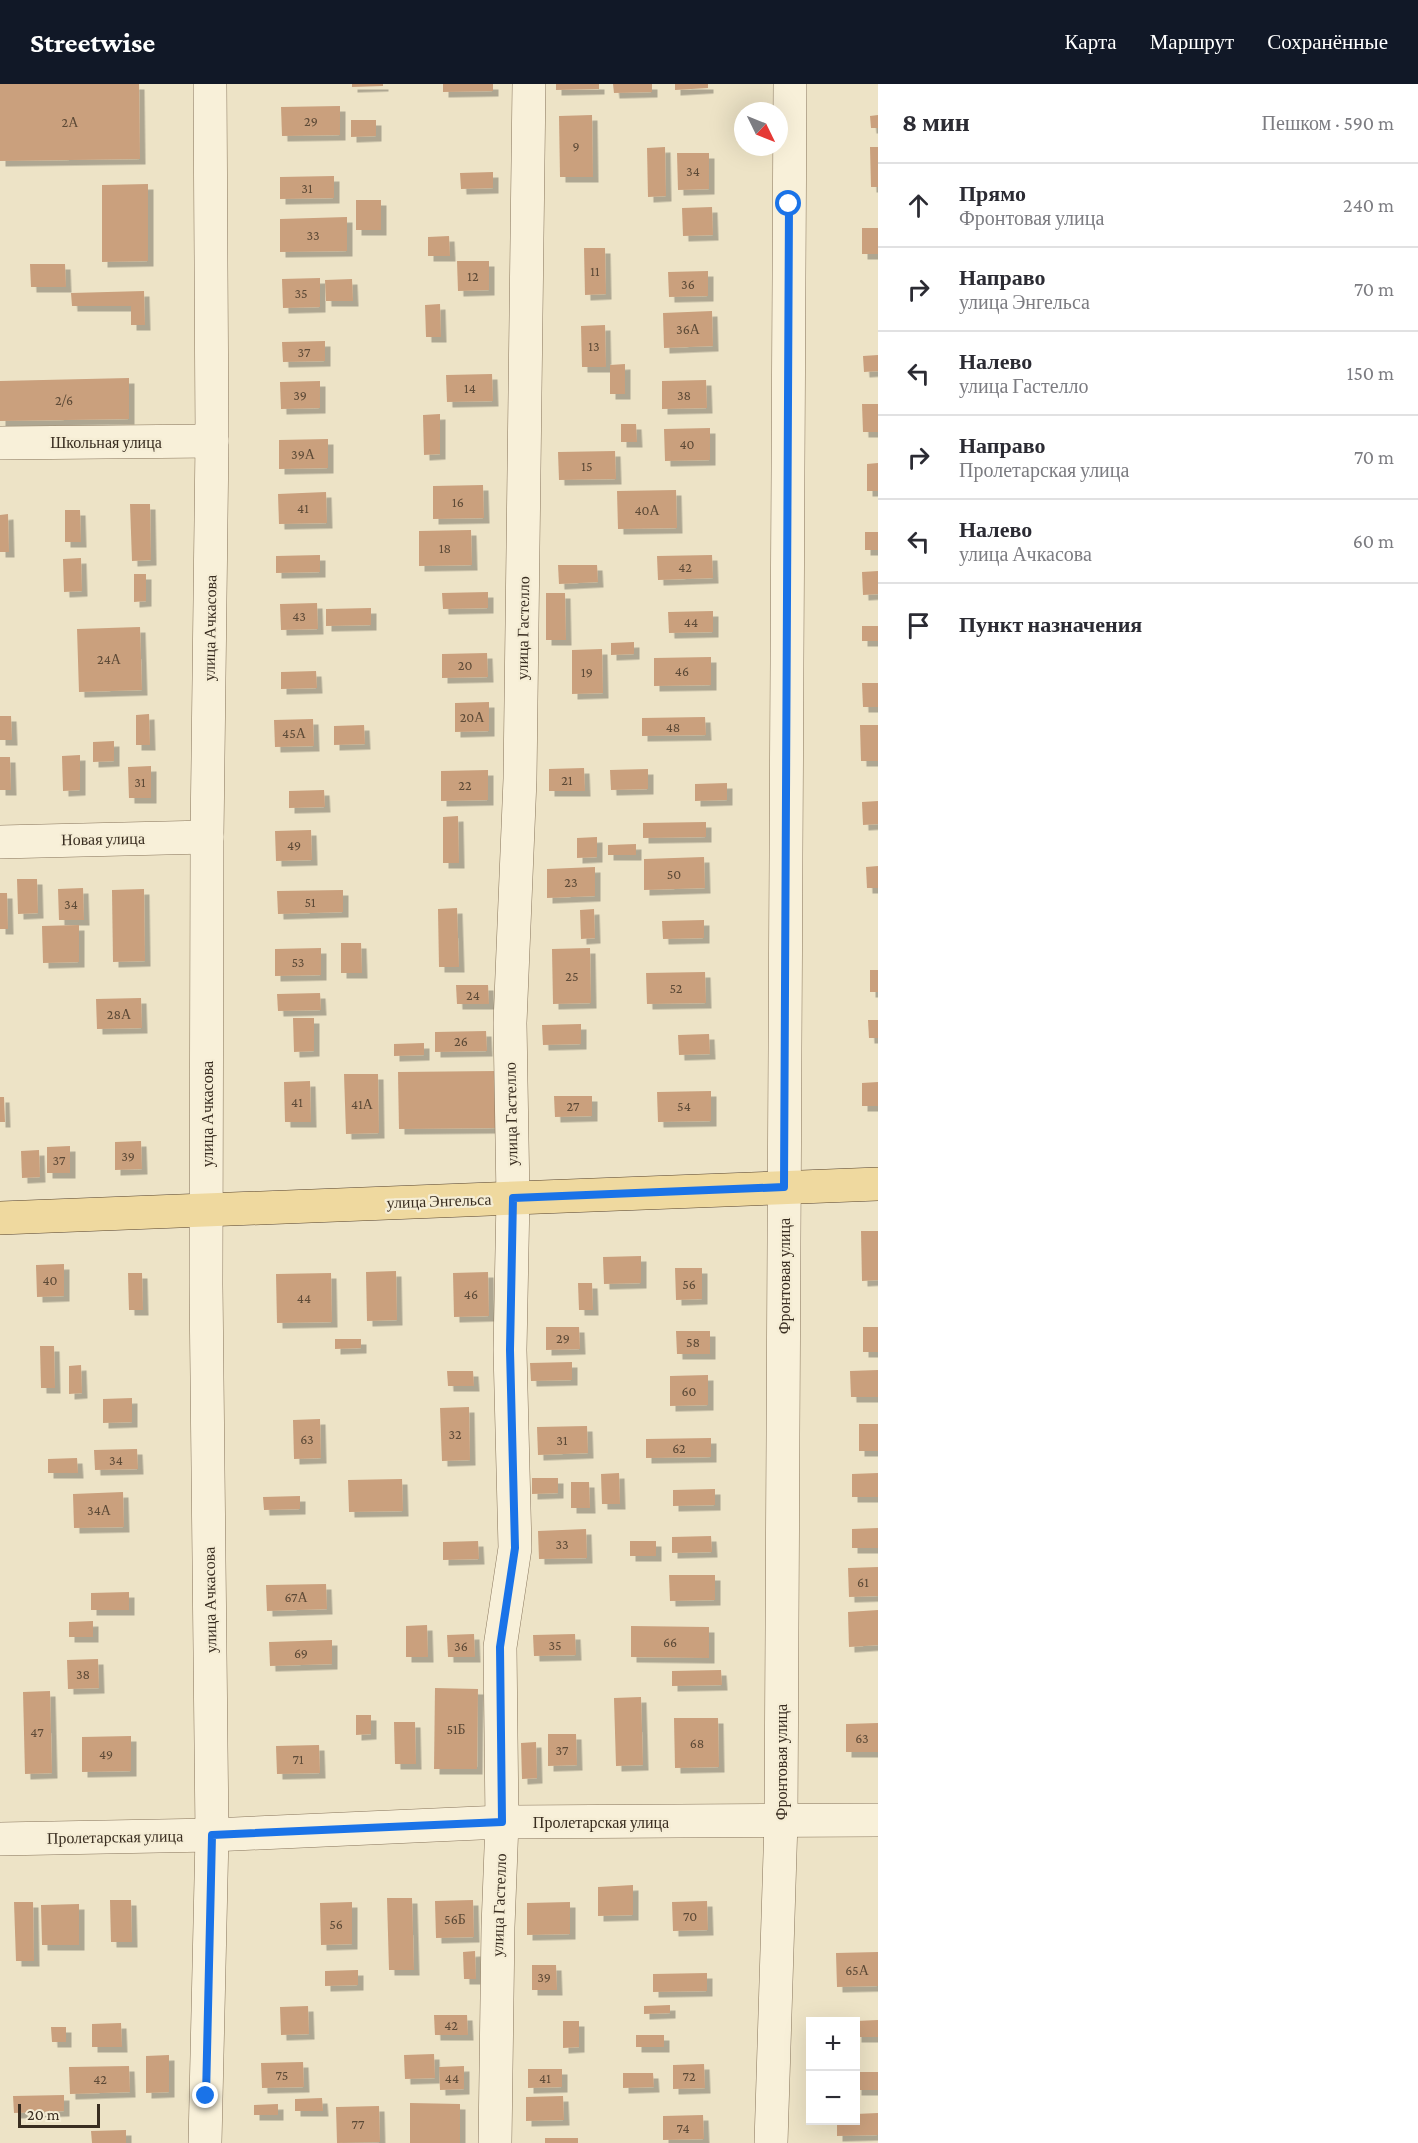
<!DOCTYPE html>
<html lang="ru">
<head>
<meta charset="utf-8">
<style>
  :root { --surface:#fff; --page:#f2f2f3; --text:#2b2b33; --muted:#7c7c81; --line:#e1e1e2; --accent:#111827 }
  body { margin:0; font-family:"Crimson Pro",serif; background:var(--page); color:var(--text) }
  .controls { position:absolute; right:18px; bottom:18px; display:grid; overflow:hidden; border-radius:0px; box-shadow:0 6px 24px #0002 }
  .controls button { width:54px; height:54px; display:grid; place-items:center; padding:0; border:0; border-bottom:2px solid var(--line); background:var(--surface); color:var(--text); font:30px sans-serif }
  .compass { position:absolute; left:734px; top:18px; width:54px; height:54px; border-radius:50%; background:var(--surface); box-shadow:0 6px 24px #0002; rotate:133deg }
  .scale { position:absolute; left:18px; bottom:15px; width:82px; box-sizing:border-box; padding-left:6px; border:3px solid #392d20; border-top:0; font-size:16px; line-height:21px; white-space:nowrap; color:#392d20; -webkit-text-stroke:4px #f5edd5; paint-order:stroke }
  .stop { position:absolute; width:18px; height:18px; margin:-14px; border:4px solid #1a73e8; border-radius:50%; background:#fff }
  .stop.end { background:#1a73e8; border-color:#fff; box-shadow:0 2px 6px #0008 }
  .list { margin:0; padding:0; list-style:none }
  h2 { display:flex; justify-content:space-between; align-items:center; height:78px; margin:0; padding:0 24px; font-size:26px }
  h2 small { font-size:20px; font-weight:400; color:var(--muted) }
  .list li { display:grid; grid-template-columns:39px 1fr auto; gap:18px; align-items:center; box-sizing:border-box; height:84px; padding:0 24px; border-top:2px solid var(--line) }
  .list b { display:block; font-size:22px; white-space:nowrap }
  .list p { margin:0; font-size:20px; white-space:nowrap; color:var(--muted) }
  .list em { font-size:20px; font-style:normal; color:var(--muted) }
  .icon { flex:none; width:33px; height:33px; fill:none; stroke:currentColor; stroke-width:2; stroke-linecap:round; stroke-linejoin:round }
  .map { position:relative; flex:none; width:878px; height:2059px; overflow:hidden }
  header { display:flex; align-items:center; gap:36px; box-sizing:border-box; height:84px; padding:0 30px; background:var(--accent); color:#fff }
  header strong { font-size:28px }
  nav { display:flex; gap:33px; margin-inline-start:auto; font-size:21px }
  main { display:flex }
  aside { flex:1; background:var(--surface) }
  .map>svg:first-child { display:block }
  .building { fill:#caa07d; filter:url(#shadow) }
  .lines { fill:none; stroke-linecap:round; stroke-linejoin:round }
  .minor-casing { stroke:#88755c; stroke-width:34 }
  .major-casing { stroke:#564330; stroke-width:34 }
  .minor { stroke:#f8f0d9; stroke-width:33 }
  .major { stroke:#efd99f; stroke-width:33 }
  .route { stroke:#1a73e8; stroke-width:8 }
  .labels { text-anchor:middle; dominant-baseline:central; stroke-width:4.5; stroke-linejoin:round; paint-order:stroke }
  .number-label { font-size:14px; fill:#5d4a37 }
  .street-label { font-size:16px; fill:#392d20; stroke:#f5edd5 }
</style>
</head>
<body>
<header>
<strong>Streetwise</strong>
<nav><a>Карта</a><a>Маршрут</a><a>Сохранённые</a></nav>
</header>
<main>
<div class="map">
<svg width="878" height="2059" viewBox="0 0 878 2059">
  <defs>
    <filter id="shadow"><feDropShadow dx="5.5" dy="5.5" stdDeviation="0" flood-color="#0004"/></filter>
  </defs>
  <rect width="100%" height="100%" fill="#ede3c6"/>
  <!-- building -->
  <g class="building">
    <path d="M0,0H139L140,75L0,77Z"/>
    <path d="M352,0H383V2L352,3Z"/>
    <path d="M443,0H493V7L443,8Z"/>
    <path d="M556,0H599V5L556,6Z"/>
    <path d="M613,0H652V8L614,9Z"/>
    <path d="M675,0H708V4L675,6Z"/>
    <path d="M340,22V51L282,52L281,23Z"/>
    <path d="M592,31L593,93H560L559,32Z"/>
    <path d="M878,31V44H871L870,32Z"/>
    <path d="M351,36H376V52L351,53Z"/>
    <path d="M665,63L666,112L648,113L647,64Z"/>
    <path d="M870,63H878V103H871Z"/>
    <path d="M677,69H709V105L678,106Z"/>
    <path d="M493,88V104L461,105L460,89Z"/>
    <path d="M334,92V114L280,115V93Z"/>
    <path d="M148,100V177L102,178V101Z"/>
    <rect x="356" y="116" width="25" height="30"/>
    <path d="M712,123L713,151L683,152L682,124Z"/>
    <path d="M347,133V167L280,168V135Z"/>
    <rect x="862" y="144" width="16" height="26"/>
    <path d="M449,152L450,172H428V153Z"/>
    <path d="M584,164H605L606,210L585,211Z"/>
    <path d="M457,177H489V206L458,207Z"/>
    <path d="M30,180H65L66,203H31Z"/>
    <path d="M708,187V212L669,213L668,188Z"/>
    <path d="M320,194V223L283,224L282,195Z"/>
    <path d="M352,195L353,217H326L325,196Z"/>
    <path d="M144,207L145,241H131V222H72L71,209Z"/>
    <path d="M440,220L441,253H426L425,221Z"/>
    <path d="M712,227L713,262L664,264L663,229Z"/>
    <path d="M605,241L606,283H582L581,242Z"/>
    <path d="M325,257V277L283,278L282,258Z"/>
    <path d="M878,271V287L864,288L863,272Z"/>
    <path d="M625,280V310H610V281Z"/>
    <path d="M492,290L493,317L447,318L446,291Z"/>
    <path d="M129,294V335L0,337V297Z"/>
    <path d="M706,296L707,324L662,325V297Z"/>
    <path d="M320,297V324L281,325L280,298Z"/>
    <path d="M862,320H878V348H863Z"/>
    <path d="M440,330V370L424,371L423,331Z"/>
    <path d="M621,340H636L637,358H621Z"/>
    <path d="M710,344V376L665,377L664,345Z"/>
    <path d="M328,355V384L279,385V356Z"/>
    <path d="M615,367L616,395L559,396L558,368Z"/>
    <path d="M878,379V407H867V380Z"/>
    <path d="M483,401L484,434L433,435V402Z"/>
    <path d="M676,406L677,444L618,445L617,407Z"/>
    <path d="M326,408L327,439L279,440L278,410Z"/>
    <path d="M130,420H150L151,476L132,477Z"/>
    <path d="M65,426H80L81,458H65Z"/>
    <path d="M8,430L9,468H0V431Z"/>
    <path d="M471,446L472,481L419,482V447Z"/>
    <rect x="865" y="448" width="13" height="18"/>
    <path d="M320,471V488L276,489V472Z"/>
    <path d="M712,471L713,494L658,496L657,472Z"/>
    <path d="M81,474L82,507L64,508L63,475Z"/>
    <path d="M558,481H597L598,498L559,500Z"/>
    <path d="M878,487V510L863,511L862,488Z"/>
    <path d="M134,490H146V517L134,518Z"/>
    <path d="M488,508V524L443,525L442,509Z"/>
    <path d="M546,509H565L566,556H546Z"/>
    <path d="M317,519L318,545L281,546L280,520Z"/>
    <path d="M371,524V541L326,542V525Z"/>
    <path d="M713,527V548L669,549L668,528Z"/>
    <rect x="862" y="542" width="16" height="15"/>
    <path d="M140,543L142,606L79,608L77,545Z"/>
    <path d="M634,558V570L611,571V559Z"/>
    <path d="M602,565L603,609L572,610V566Z"/>
    <path d="M487,569L488,593L442,594V570Z"/>
    <path d="M711,573V601L654,602V574Z"/>
    <path d="M316,587L317,604L281,605V588Z"/>
    <path d="M862,599H878V623H863Z"/>
    <path d="M489,618V647L455,648V619Z"/>
    <path d="M149,630L150,661H136V631Z"/>
    <path d="M0,632H11L12,656H0Z"/>
    <path d="M705,633L706,651L642,652V634Z"/>
    <path d="M313,635L314,662L275,663L274,636Z"/>
    <path d="M364,641L365,660L334,661V642Z"/>
    <path d="M860,641H878V677H861Z"/>
    <path d="M114,657V677L93,678V658Z"/>
    <path d="M80,671V706L63,707L62,672Z"/>
    <path d="M0,673H10L11,706H0Z"/>
    <path d="M151,682V714H129L128,683Z"/>
    <path d="M584,684L585,707H549V685Z"/>
    <path d="M648,685V705L611,706L610,686Z"/>
    <path d="M488,686V716L441,717V687Z"/>
    <path d="M727,699V716L695,717V700Z"/>
    <path d="M324,706L325,723L289,724V707Z"/>
    <path d="M878,717V740L863,741L862,718Z"/>
    <path d="M458,732L459,779H443V733Z"/>
    <path d="M706,738V753L643,754V739Z"/>
    <path d="M311,746L312,776L276,777L275,747Z"/>
    <path d="M597,753V773L577,774V754Z"/>
    <path d="M636,760V771H608V761Z"/>
    <path d="M704,773L705,804L644,806V775Z"/>
    <path d="M878,782V804H867L866,783Z"/>
    <path d="M595,783V812L547,814V785Z"/>
    <path d="M17,795H37L38,829L18,830Z"/>
    <path d="M83,804L84,836H59L58,805Z"/>
    <path d="M144,805L145,877L113,878L112,806Z"/>
    <path d="M343,806V828L278,830L277,807Z"/>
    <path d="M0,809H7L8,845H0Z"/>
    <path d="M457,824L459,883H439L438,825Z"/>
    <path d="M594,825L595,854L581,855L580,826Z"/>
    <path d="M704,836V854L663,855L662,837Z"/>
    <path d="M79,841V878L43,879L42,842Z"/>
    <path d="M341,859H361L362,889H341Z"/>
    <path d="M321,864V891L275,892V865Z"/>
    <path d="M590,864L591,919L553,920L552,865Z"/>
    <rect x="870" y="886" width="8" height="22"/>
    <path d="M705,888L706,919L647,920L646,889Z"/>
    <path d="M456,901H488L489,920H457Z"/>
    <path d="M320,909L321,926L278,927L277,910Z"/>
    <path d="M141,914L142,944L97,945L96,915Z"/>
    <path d="M293,934H314V967L294,968Z"/>
    <path d="M868,936H878V954H869Z"/>
    <path d="M581,940V960L543,961L542,941Z"/>
    <path d="M486,947L487,967L435,968V948Z"/>
    <path d="M709,950L710,970L679,971L678,951Z"/>
    <path d="M424,959V971L394,972V960Z"/>
    <path d="M496,987L497,1044L399,1045L398,988Z"/>
    <path d="M344,990H378L379,1049L346,1050Z"/>
    <path d="M310,997L311,1038H285L284,998Z"/>
    <path d="M878,998V1022H862V999Z"/>
    <path d="M711,1007V1037L658,1038L657,1008Z"/>
    <path d="M554,1012H592V1032L555,1033Z"/>
    <path d="M0,1013H4L5,1038H0Z"/>
    <path d="M141,1057L142,1085L115,1086V1058Z"/>
    <path d="M70,1062V1089H47V1063Z"/>
    <path d="M39,1066L40,1093L22,1094L21,1067Z"/>
    <path d="M861,1147H878V1196L862,1197Z"/>
    <path d="M641,1172V1199L604,1200L603,1173Z"/>
    <path d="M64,1180V1212L37,1213L36,1181Z"/>
    <path d="M675,1184H702V1215L676,1216Z"/>
    <path d="M396,1187L397,1236L367,1237L366,1188Z"/>
    <path d="M488,1188L489,1232L454,1233L453,1189Z"/>
    <path d="M128,1189H142L143,1226H129Z"/>
    <path d="M331,1189L332,1238L277,1239L276,1190Z"/>
    <path d="M578,1199H592L593,1226H579Z"/>
    <path d="M546,1243H579L580,1265L546,1266Z"/>
    <rect x="863" y="1243" width="15" height="25"/>
    <path d="M676,1247H710V1270H677Z"/>
    <path d="M335,1255H361V1264L335,1265Z"/>
    <path d="M40,1262H54L55,1304H41Z"/>
    <path d="M572,1278V1296L531,1297L530,1279Z"/>
    <path d="M81,1281L82,1309L69,1310V1282Z"/>
    <path d="M878,1286V1313H851L850,1287Z"/>
    <path d="M447,1287H473L474,1302H448Z"/>
    <path d="M708,1291V1321L670,1322V1292Z"/>
    <path d="M132,1314V1338L103,1339V1315Z"/>
    <path d="M469,1323L470,1376L442,1377L440,1324Z"/>
    <path d="M320,1335L321,1374L294,1375L293,1336Z"/>
    <rect x="859" y="1340" width="19" height="27"/>
    <path d="M587,1342L588,1369L538,1371L537,1343Z"/>
    <path d="M711,1354V1373L646,1374V1355Z"/>
    <path d="M137,1365L138,1385L95,1386L94,1366Z"/>
    <path d="M77,1374L78,1389H48V1375Z"/>
    <path d="M619,1389L620,1420H602L601,1390Z"/>
    <path d="M878,1389V1413H852V1390Z"/>
    <path d="M532,1394H558V1409L532,1410Z"/>
    <path d="M402,1395L403,1427L349,1428L348,1396Z"/>
    <path d="M571,1398H589L590,1424H571Z"/>
    <path d="M715,1405V1421L673,1422V1406Z"/>
    <path d="M123,1408L124,1443L74,1444L73,1410Z"/>
    <path d="M300,1412V1425L264,1426L263,1413Z"/>
    <path d="M878,1444V1464H852V1445Z"/>
    <path d="M586,1445L587,1474L539,1475L538,1447Z"/>
    <path d="M711,1452L712,1468L672,1469V1453Z"/>
    <path d="M478,1457L479,1475L443,1476V1458Z"/>
    <rect x="630" y="1457" width="26" height="15"/>
    <path d="M878,1483V1512L849,1513L848,1484Z"/>
    <path d="M669,1491H715V1516L670,1517Z"/>
    <path d="M326,1500L327,1525L267,1527L266,1501Z"/>
    <path d="M129,1508V1526H91V1509Z"/>
    <path d="M878,1526V1561L849,1563L848,1528Z"/>
    <path d="M93,1537V1553H69V1538Z"/>
    <path d="M427,1541L428,1573H406V1542Z"/>
    <path d="M631,1542L709,1543V1574L631,1573Z"/>
    <path d="M474,1550L475,1573H448L447,1551Z"/>
    <path d="M575,1550L576,1571L534,1572L533,1551Z"/>
    <path d="M332,1556V1580L270,1582L269,1558Z"/>
    <path d="M98,1575L99,1604L68,1605L67,1576Z"/>
    <path d="M721,1586L722,1601L672,1602V1587Z"/>
    <path d="M435,1604L478,1605L477,1685H434Z"/>
    <path d="M50,1607L52,1689L25,1690L23,1608Z"/>
    <path d="M641,1613L643,1681L616,1682L614,1614Z"/>
    <path d="M356,1631H371V1650L356,1651Z"/>
    <path d="M674,1634H718L719,1683L675,1684Z"/>
    <path d="M394,1638H415L416,1680H395Z"/>
    <path d="M878,1639V1668H846V1640Z"/>
    <path d="M548,1650H576L577,1681L548,1682Z"/>
    <path d="M131,1652V1687L82,1688V1653Z"/>
    <path d="M536,1658L537,1694L522,1695L521,1659Z"/>
    <path d="M319,1661L320,1689L277,1690L276,1662Z"/>
    <path d="M633,1801V1831L598,1832V1803Z"/>
    <path d="M387,1814H412L414,1886H389Z"/>
    <path d="M110,1816H131L132,1858H111Z"/>
    <path d="M473,1816L474,1853L436,1854L435,1817Z"/>
    <path d="M707,1817L708,1846L673,1847L672,1818Z"/>
    <path d="M14,1818H33L34,1877H16Z"/>
    <path d="M352,1818V1860L321,1861L320,1819Z"/>
    <path d="M570,1818V1850L527,1851V1819Z"/>
    <path d="M79,1820V1861H42L41,1821Z"/>
    <path d="M475,1867L476,1895H464L463,1868Z"/>
    <path d="M878,1868V1902L837,1903L836,1869Z"/>
    <path d="M532,1881H556L557,1906H532Z"/>
    <path d="M358,1886V1901L325,1902V1887Z"/>
    <path d="M707,1889V1907L653,1908V1890Z"/>
    <path d="M670,1921V1929L644,1930V1922Z"/>
    <path d="M308,1922L309,1950L281,1951L280,1923Z"/>
    <path d="M434,1931H467L468,1951H435Z"/>
    <path d="M878,1936V1953H856V1937Z"/>
    <path d="M563,1937H579V1963L563,1964Z"/>
    <path d="M121,1939L122,1963H92V1940Z"/>
    <path d="M51,1943H66V1958H52Z"/>
    <rect x="636" y="1951" width="28" height="12"/>
    <path d="M434,1970L435,1994L405,1995L404,1971Z"/>
    <path d="M169,1971V2008L146,2009V1972Z"/>
    <path d="M303,1978L304,2003L262,2004L261,1979Z"/>
    <path d="M704,1980L705,2004L673,2005V1981Z"/>
    <path d="M129,1982L130,2008L70,2010L69,1983Z"/>
    <path d="M464,1982V2005L440,2006L439,1983Z"/>
    <path d="M528,1985H562V2003L528,2004Z"/>
    <rect x="856" y="1988" width="22" height="18"/>
    <path d="M623,1989H653L654,2003L623,2004Z"/>
    <path d="M64,2011V2027L14,2029L13,2012Z"/>
    <path d="M563,2012L564,2036L526,2037V2013Z"/>
    <path d="M322,2014L323,2027H295V2015Z"/>
    <path d="M410,2019L460,2020V2059H410Z"/>
    <path d="M278,2020V2031H254V2021Z"/>
    <path d="M379,2022L380,2058L337,2059L336,2023Z"/>
    <path d="M878,2029V2051L837,2052V2036H856V2030Z"/>
    <path d="M703,2031L704,2055L663,2056V2032Z"/>
    <path d="M126,2046V2059H92L91,2047Z"/>
    <rect x="545" y="2054" width="33" height="5"/>
  </g>
  <g class="lines">
    <!-- minor casing -->
    <g class="minor-casing">
      <g id="minor">
        <path d="M0,359L212,357"/>
        <path d="M0,758L207,753"/>
        <path d="M0,1755L212,1751L502,1738L878,1736"/>
        <path d="M205,2059L212,1751L206,1201L207,753L212,357L210,0"/>
        <path d="M495,2059L498,1843L502,1738L500,1563L515,1464L510,1266L513,1114L510,939L520,695L529,0"/>
        <path d="M771,2059L781,1737L790,0"/>
      </g>
    </g>
    <!-- major casing -->
    <g class="major-casing">
      <path id="major" d="M0,1134L878,1100"/>
    </g>
    <!-- minor -->
    <use href="#minor" class="minor"/>
    <!-- major -->
    <use href="#major" class="major"/>
  </g>
  <g class="lines">
    <!-- route -->
    <path class="route" d="M206,2012L212,1751L502,1738L500,1563L515,1464L510,1266L513,1114L784,1103L789,120"/>
  </g>
  <g class="labels">
    <!-- number labels -->
    <g class="number-label">
      <text x="311" y="37">29</text>
      <text x="70" y="38">2А</text>
      <text x="576" y="62">9</text>
      <text x="693" y="87">34</text>
      <text x="307" y="104">31</text>
      <text x="313" y="151">33</text>
      <text x="595" y="187">11</text>
      <text x="473" y="192">12</text>
      <text x="688" y="200">36</text>
      <text x="301" y="209">35</text>
      <text x="688" y="245">36А</text>
      <text x="594" y="262">13</text>
      <text x="304" y="268">37</text>
      <text x="470" y="304">14</text>
      <text x="300" y="311">39</text>
      <text x="684" y="311">38</text>
      <text x="64" y="316">2/6</text>
      <text x="687" y="360">40</text>
      <text x="303" y="370">39А</text>
      <text x="587" y="382">15</text>
      <text x="458" y="418">16</text>
      <text x="303" y="424">41</text>
      <text x="647" y="426">40А</text>
      <text x="445" y="464">18</text>
      <text x="685" y="483">42</text>
      <text x="299" y="532">43</text>
      <text x="691" y="538">44</text>
      <text x="109" y="575">24А</text>
      <text x="465" y="581">20</text>
      <text x="682" y="587">46</text>
      <text x="587" y="588">19</text>
      <text x="472" y="633">20А</text>
      <text x="673" y="643">48</text>
      <text x="294" y="649">45А</text>
      <text x="567" y="696">21</text>
      <text x="140" y="698">31</text>
      <text x="465" y="701">22</text>
      <text x="294" y="761">49</text>
      <text x="674" y="790">50</text>
      <text x="571" y="798">23</text>
      <text x="310" y="818">51</text>
      <text x="71" y="820">34</text>
      <text x="298" y="878">53</text>
      <text x="572" y="892">25</text>
      <text x="676" y="904">52</text>
      <text x="473" y="911">24</text>
      <text x="119" y="930">28А</text>
      <text x="461" y="957">26</text>
      <text x="297" y="1018">41</text>
      <text x="362" y="1020">41А</text>
      <text x="573" y="1022">27</text>
      <text x="684" y="1022">54</text>
      <text x="128" y="1072">39</text>
      <text x="59" y="1076">37</text>
      <text x="50" y="1196">40</text>
      <text x="689" y="1200">56</text>
      <text x="471" y="1210">46</text>
      <text x="304" y="1214">44</text>
      <text x="563" y="1254">29</text>
      <text x="693" y="1258">58</text>
      <text x="689" y="1307">60</text>
      <text x="455" y="1350">32</text>
      <text x="307" y="1355">63</text>
      <text x="562" y="1356">31</text>
      <text x="679" y="1364">62</text>
      <text x="116" y="1376">34</text>
      <text x="99" y="1426">34А</text>
      <text x="562" y="1460">33</text>
      <text x="863" y="1498">61</text>
      <text x="296" y="1513">67А</text>
      <text x="670" y="1558">66</text>
      <text x="555" y="1561">35</text>
      <text x="461" y="1562">36</text>
      <text x="301" y="1569">69</text>
      <text x="83" y="1590">38</text>
      <text x="456" y="1645">51Б</text>
      <text x="37" y="1648">47</text>
      <text x="862" y="1654">63</text>
      <text x="697" y="1659">68</text>
      <text x="562" y="1666">37</text>
      <text x="106" y="1670">49</text>
      <text x="298" y="1675">71</text>
      <text x="690" y="1832">70</text>
      <text x="455" y="1835">56Б</text>
      <text x="336" y="1840">56</text>
      <text x="857" y="1886">65А</text>
      <text x="544" y="1893">39</text>
      <text x="451" y="1941">42</text>
      <text x="282" y="1991">75</text>
      <text x="689" y="1992">72</text>
      <text x="452" y="1994">44</text>
      <text x="545" y="1994">41</text>
      <text x="100" y="1995">42</text>
      <text x="358" y="2040">77</text>
      <text x="683" y="2044">74</text>
    </g>
    <!-- street labels -->
    <g class="street-label">
      <text x="106" y="358">Школьная улица</text>
      <text transform="translate(210 544) rotate(-89)">улица Ачкасова</text>
      <text transform="translate(523 544) rotate(-89)">улица Гастелло</text>
      <text transform="translate(103 755) rotate(-1)">Новая улица</text>
      <text transform="translate(207 1030) rotate(-90)">улица Ачкасова</text>
      <text transform="translate(511 1030) rotate(-91)">улица Гастелло</text>
      <text transform="translate(439 1117) rotate(-2)">улица Энгельса</text>
      <text transform="translate(784 1192) rotate(-90)">Фронтовая улица</text>
      <text transform="translate(210 1516) rotate(-91)">улица Ачкасова</text>
      <text transform="translate(781 1678) rotate(-90)">Фронтовая улица</text>
      <text x="601" y="1738">Пролетарская улица</text>
      <text transform="translate(115 1753) rotate(-1)">Пролетарская улица</text>
      <text transform="translate(499 1821) rotate(-88)">улица Гастелло</text>
    </g>
  </g>
</svg>
<div class="controls">
<button>+</button>
<button>−</button>
</div>
<svg class="compass" viewBox="-18 -18 36 36"><path d="M0-13l5 13h-10z" fill="#e53935"/><path d="M0 13l5-13h-10z" fill="#7c7c81"/></svg>
<div class="scale">20 m</div>
<div class="stop" style="left:789px;top:120px"></div>
<div class="stop end" style="left:206px;top:2012px"></div>
</div>
<aside>
<h2>8 мин<small>Пешком · 590 m</small></h2>
<ul class="list">
<li><svg class="icon" aria-label="ahead" viewBox="0 0 24 24"><path d="M12 20V5M6 11l6-6 6 6"/></svg><div><b>Прямо</b><p>Фронтовая улица</p></div><em>240 m</em></li>
<li><svg class="icon" aria-label="right" viewBox="0 0 24 24"><path d="M7 20v-9h11M14 6l5 5-5 5"/></svg><div><b>Направо</b><p>улица Энгельса</p></div><em>70 m</em></li>
<li><svg class="icon" aria-label="left" viewBox="0 0 24 24"><path d="M17 20v-9H6M10 6l-5 5 5 5"/></svg><div><b>Налево</b><p>улица Гастелло</p></div><em>150 m</em></li>
<li><svg class="icon" aria-label="right" viewBox="0 0 24 24"><path d="M7 20v-9h11M14 6l5 5-5 5"/></svg><div><b>Направо</b><p>Пролетарская улица</p></div><em>70 m</em></li>
<li><svg class="icon" aria-label="left" viewBox="0 0 24 24"><path d="M17 20v-9H6M10 6l-5 5 5 5"/></svg><div><b>Налево</b><p>улица Ачкасова</p></div><em>60 m</em></li>
<li><svg class="icon" aria-label="arrive" viewBox="0 0 24 24"><path d="M6 21V4h12l-3 4 3 4H6"/></svg><div><b>Пункт назначения</b></div></li>
</ul>
</aside>
</main>
</body>
</html>
